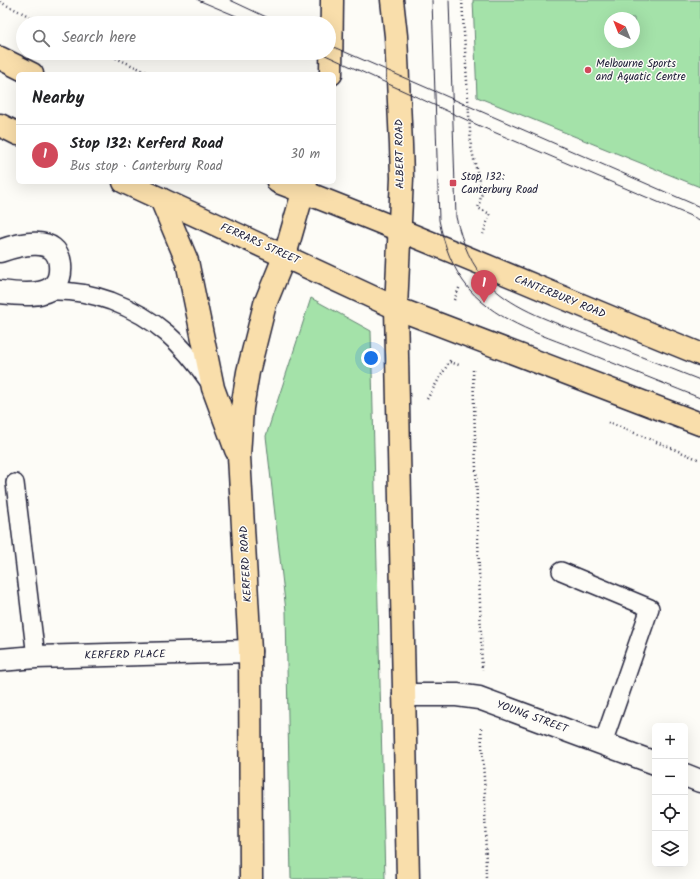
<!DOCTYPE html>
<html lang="en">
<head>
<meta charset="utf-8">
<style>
  :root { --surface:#fff; --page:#f6f6f6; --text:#202124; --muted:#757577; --line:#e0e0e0; --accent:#d1495b }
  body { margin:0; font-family:Kalam,sans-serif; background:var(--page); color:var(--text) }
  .controls { position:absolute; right:12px; bottom:12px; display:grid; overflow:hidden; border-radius:6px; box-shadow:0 4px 16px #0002 }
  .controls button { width:36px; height:36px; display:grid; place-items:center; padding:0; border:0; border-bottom:1px solid var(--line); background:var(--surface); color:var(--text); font:20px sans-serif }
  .compass { position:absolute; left:604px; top:12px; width:36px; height:36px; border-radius:50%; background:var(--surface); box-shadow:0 4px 16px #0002; rotate:317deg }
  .you { position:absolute; left:371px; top:358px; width:14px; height:14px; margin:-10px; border:3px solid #fff; border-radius:50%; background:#1a73e8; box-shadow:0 0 0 6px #1a73e833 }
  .badge { display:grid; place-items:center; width:26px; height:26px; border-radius:50%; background:var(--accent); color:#fff; font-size:13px; font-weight:700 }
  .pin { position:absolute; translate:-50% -33px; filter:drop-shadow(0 1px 2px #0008) }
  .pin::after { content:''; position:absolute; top:21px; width:14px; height:12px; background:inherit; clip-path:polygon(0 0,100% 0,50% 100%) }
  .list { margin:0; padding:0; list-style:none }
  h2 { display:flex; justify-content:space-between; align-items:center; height:52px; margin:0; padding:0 16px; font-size:17px }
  h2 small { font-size:13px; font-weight:400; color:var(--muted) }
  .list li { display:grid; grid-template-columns:26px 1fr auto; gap:12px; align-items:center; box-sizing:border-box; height:60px; padding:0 16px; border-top:1px solid var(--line) }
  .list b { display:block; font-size:15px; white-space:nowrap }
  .list p { margin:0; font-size:13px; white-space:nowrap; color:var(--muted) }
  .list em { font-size:13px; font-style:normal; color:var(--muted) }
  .icon { flex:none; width:22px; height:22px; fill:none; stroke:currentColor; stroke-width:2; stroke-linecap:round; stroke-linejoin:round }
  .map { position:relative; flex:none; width:700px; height:879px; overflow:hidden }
  .search { position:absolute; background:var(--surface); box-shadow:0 4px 16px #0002; left:16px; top:16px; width:320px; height:44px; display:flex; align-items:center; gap:10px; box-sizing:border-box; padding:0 14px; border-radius:22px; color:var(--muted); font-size:15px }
  .panel { position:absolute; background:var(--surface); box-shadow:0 4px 16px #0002; left:16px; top:72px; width:320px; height:112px; border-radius:6px }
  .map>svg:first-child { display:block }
  .green { fill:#a4e2a9; stroke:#638272; fill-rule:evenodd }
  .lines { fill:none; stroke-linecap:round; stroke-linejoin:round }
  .lane-casing { stroke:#22223b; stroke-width:20 }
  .street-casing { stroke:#22223b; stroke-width:25 }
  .primary-casing { stroke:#22223b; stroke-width:25 }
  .path { stroke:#22223b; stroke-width:2.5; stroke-dasharray:1 3; stroke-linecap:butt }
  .lane { stroke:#fdfcf7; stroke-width:17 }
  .street { stroke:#fdfcf7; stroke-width:22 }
  .primary { stroke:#f9deab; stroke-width:22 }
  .tram { stroke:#22223b; stroke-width:1 }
  .poi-dot { fill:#d1495b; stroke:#fdfcf7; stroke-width:1.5 }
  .labels { text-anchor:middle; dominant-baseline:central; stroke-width:3; stroke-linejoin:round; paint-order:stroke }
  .poi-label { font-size:11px; fill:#22223b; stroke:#fdfcf7; text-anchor:start }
  .street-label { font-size:11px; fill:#22223b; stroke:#fdfcf7 }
</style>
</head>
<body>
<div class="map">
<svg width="700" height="879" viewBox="0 0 700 879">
  <rect width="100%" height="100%" fill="#fdfcf7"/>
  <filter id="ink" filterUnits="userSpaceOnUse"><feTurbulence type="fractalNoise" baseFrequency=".025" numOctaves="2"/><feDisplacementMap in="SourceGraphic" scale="8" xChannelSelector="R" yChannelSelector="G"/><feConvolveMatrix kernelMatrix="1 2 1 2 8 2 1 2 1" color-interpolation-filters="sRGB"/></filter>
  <g filter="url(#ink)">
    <!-- green -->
    <g class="green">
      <path d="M473,0H700V187L477,97ZM610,18H634V42H610Z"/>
      <path d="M311,298L371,331L385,879H291L286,611L266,436Z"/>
    </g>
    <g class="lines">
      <!-- lane casing -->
      <g class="lane-casing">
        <g id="lane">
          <path d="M42,292C67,289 88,293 111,301C156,318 182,343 210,383"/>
          <path d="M15,483L36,657"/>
          <path d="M561,571L650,608L603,743"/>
        </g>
      </g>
      <!-- street casing -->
      <g class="street-casing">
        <g id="street">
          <path d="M0,251C19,244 58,234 60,265C63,300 24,295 0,292"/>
          <path d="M0,660L36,657L250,651"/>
          <path d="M404,695H457L479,698L655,763"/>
          <path d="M685,775L700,781"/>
        </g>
      </g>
      <!-- primary casing -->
      <g class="primary-casing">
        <g id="primary">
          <path d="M392,0L396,36L401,145L402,178L396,308L408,879"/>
          <path d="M0,58L32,74"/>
          <path d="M331,74L332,0"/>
          <path d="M0,125L18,134"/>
          <path d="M124,182L396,308L700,424"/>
          <path d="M278,182C420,236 559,297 700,354"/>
          <path d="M161,199L187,261L213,388L236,450"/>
          <path d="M251,879L250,651L239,456L242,408L248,372L265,304L285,255L306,182"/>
        </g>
      </g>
      <!-- path -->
      <g class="path">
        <path d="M462,0L471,147L482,193L478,208L490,214L483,234"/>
        <path d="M0,2L43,23"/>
        <path d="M105,53L151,74"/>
        <path d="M454,300L460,286"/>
        <path d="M450,362L459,365"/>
        <path d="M473,370L482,670"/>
        <path d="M427,399L451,359"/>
        <path d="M608,422L700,460"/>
        <path d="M481,728L485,795L486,879"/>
      </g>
      <!-- lane -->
      <use href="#lane" class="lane"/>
      <!-- street -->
      <use href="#street" class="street"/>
      <!-- primary -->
      <use href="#primary" class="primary"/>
      <!-- tram -->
      <g class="tram">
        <path d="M198,0L253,23"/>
        <path d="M230,0L279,23"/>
        <path d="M432,0L439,220C444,245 452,268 469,289C498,323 548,337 588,353C625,368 663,383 700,398"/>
        <path d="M449,0L456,217C462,242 471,266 490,285C515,310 554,322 587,335C624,350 662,365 700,380"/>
        <path d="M329,45L700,207"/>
        <path d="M321,53L482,127L700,220"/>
      </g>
    </g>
  </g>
  <!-- markers -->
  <g class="poi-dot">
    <circle cx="588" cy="70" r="4"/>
    <rect x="449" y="179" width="8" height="8" rx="2"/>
  </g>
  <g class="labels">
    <!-- poi labels -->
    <g class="poi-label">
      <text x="596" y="64">Melbourne Sports<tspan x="596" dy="13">and Aquatic Centre</tspan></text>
      <text x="461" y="177">Stop 132:<tspan x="461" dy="13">Canterbury Road</tspan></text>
    </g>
    <!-- street labels -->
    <g class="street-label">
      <text transform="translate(400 154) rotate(-91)">ALBERT ROAD</text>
      <text transform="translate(260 244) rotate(24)">FERRARS STREET</text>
      <text transform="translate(560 297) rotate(22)">CANTERBURY ROAD</text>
      <text transform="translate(246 564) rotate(-93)">KERFERD ROAD</text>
      <text transform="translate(125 655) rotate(-1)">KERFERD PLACE</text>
      <text transform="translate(532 717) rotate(20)">YOUNG STREET</text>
    </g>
  </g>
</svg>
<div class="controls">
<button>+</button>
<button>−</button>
<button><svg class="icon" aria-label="locate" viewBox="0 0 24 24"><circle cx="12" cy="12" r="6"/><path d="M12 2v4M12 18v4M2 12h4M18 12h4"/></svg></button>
<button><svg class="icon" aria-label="layers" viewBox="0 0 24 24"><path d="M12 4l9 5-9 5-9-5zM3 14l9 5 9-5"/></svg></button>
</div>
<svg class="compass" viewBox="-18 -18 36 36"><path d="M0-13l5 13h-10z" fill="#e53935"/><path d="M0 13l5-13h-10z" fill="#757577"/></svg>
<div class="you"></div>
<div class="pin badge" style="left:484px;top:303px">1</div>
<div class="search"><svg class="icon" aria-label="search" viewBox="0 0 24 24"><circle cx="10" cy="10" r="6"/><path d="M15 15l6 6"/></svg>Search here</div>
<section class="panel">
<h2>Nearby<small></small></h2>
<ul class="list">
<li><span class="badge">1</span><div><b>Stop 132: Kerferd Road</b><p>Bus stop · Canterbury Road</p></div><em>30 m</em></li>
</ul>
</section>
</div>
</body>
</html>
